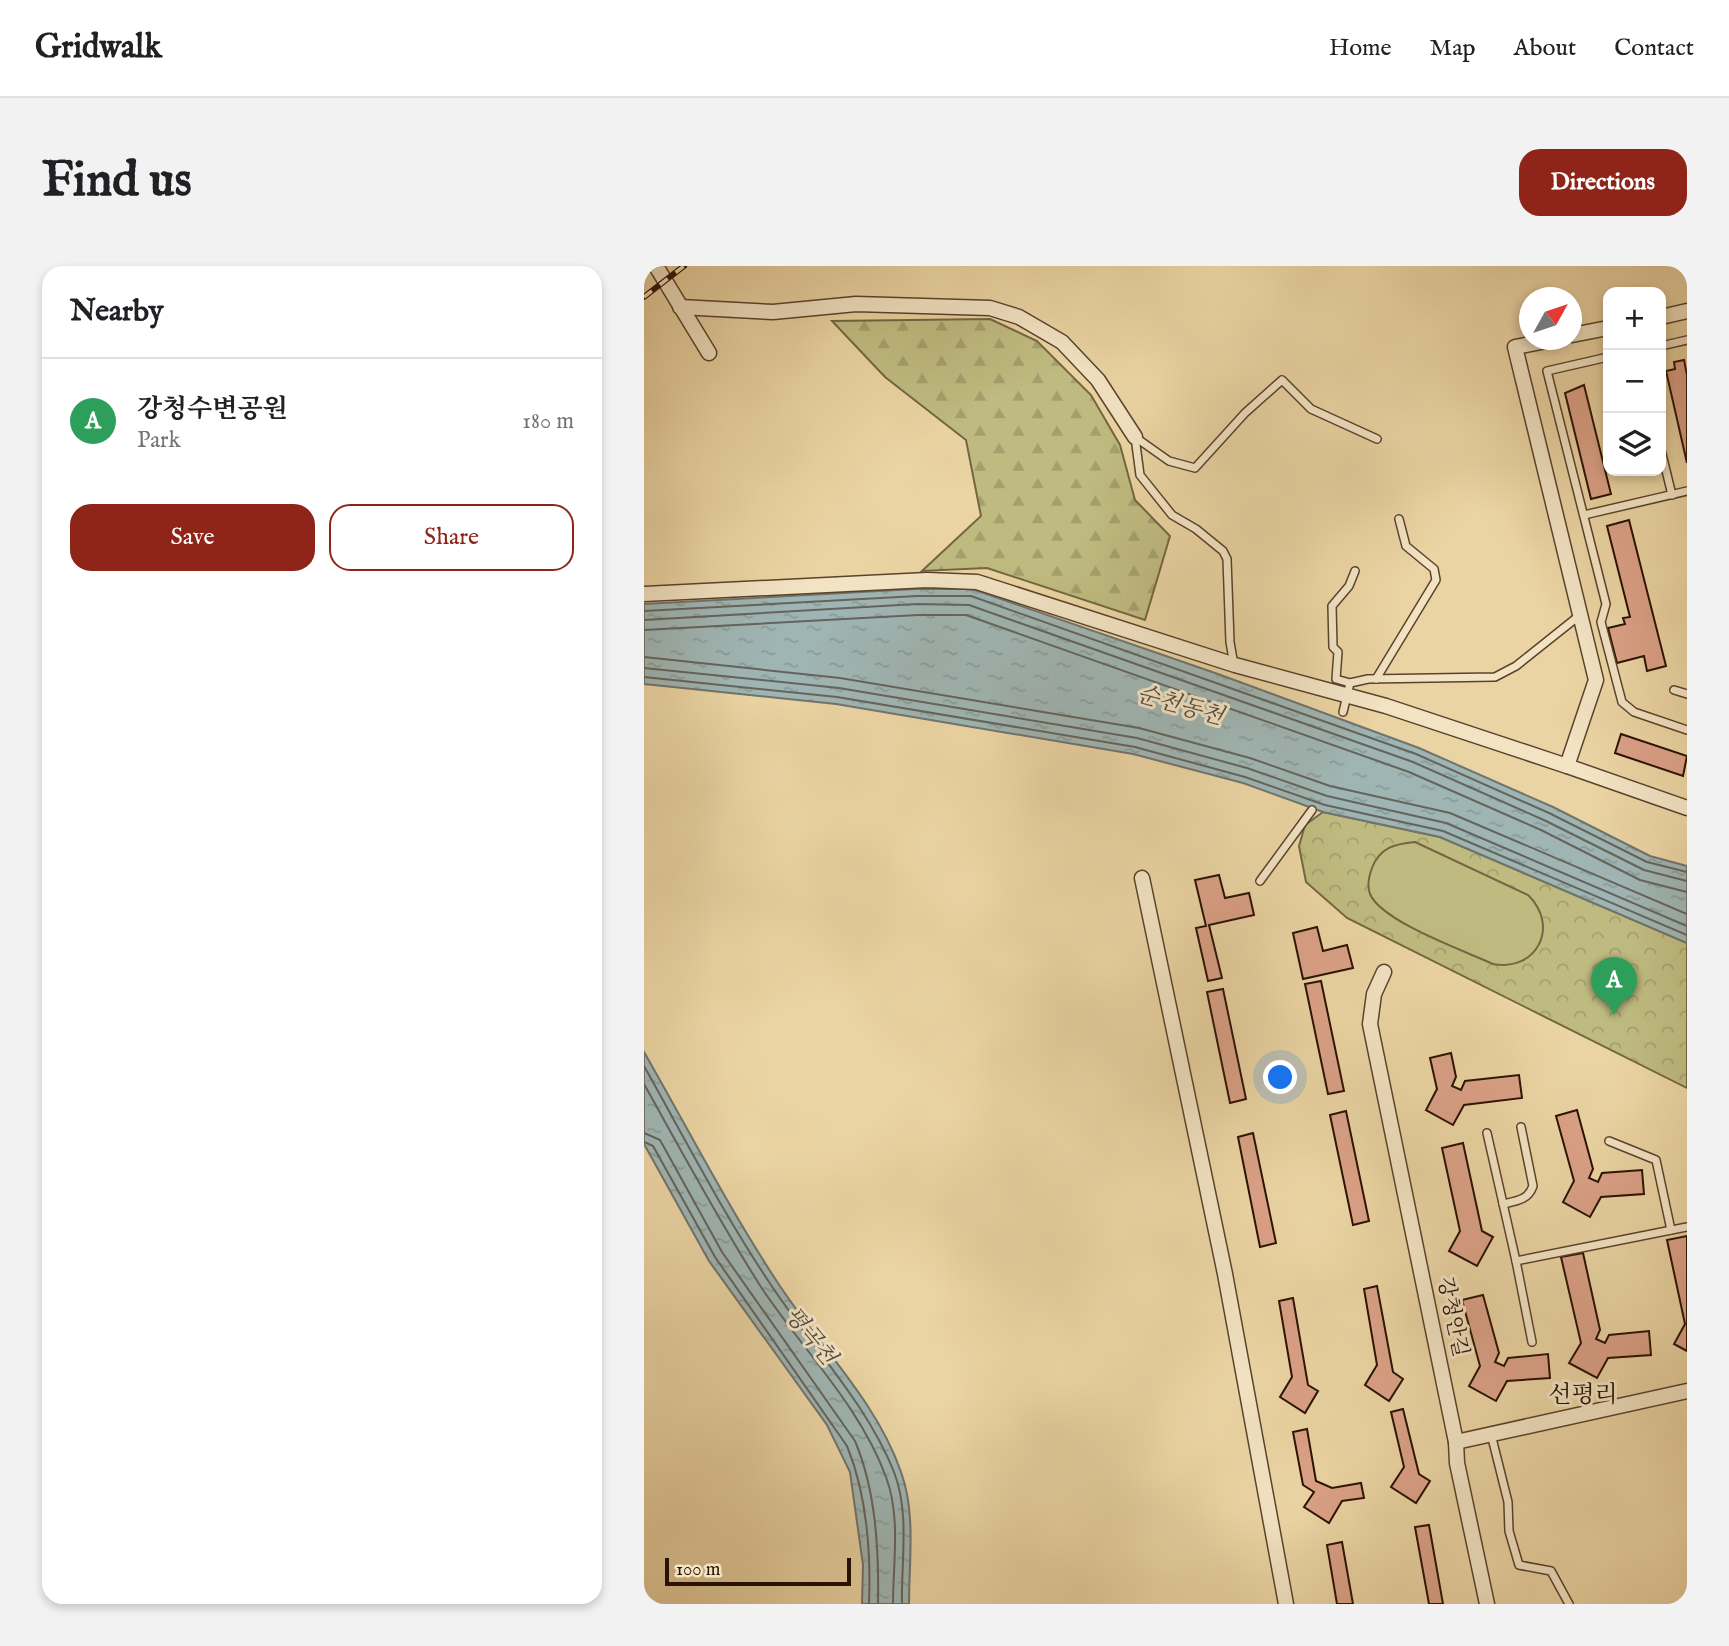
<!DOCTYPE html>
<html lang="en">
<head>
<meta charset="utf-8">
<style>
  :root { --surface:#fff; --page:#f2f2f2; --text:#202124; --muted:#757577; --line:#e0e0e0; --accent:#8f2418 }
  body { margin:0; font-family:"IM FELL English","Noto Serif KR",serif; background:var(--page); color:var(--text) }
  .controls { position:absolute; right:21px; top:21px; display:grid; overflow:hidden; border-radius:14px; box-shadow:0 4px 10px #0003 }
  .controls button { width:63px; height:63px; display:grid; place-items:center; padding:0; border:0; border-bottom:2px solid var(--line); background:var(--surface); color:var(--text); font:35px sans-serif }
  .compass { position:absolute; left:875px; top:21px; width:63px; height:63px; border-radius:50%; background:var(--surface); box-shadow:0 4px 10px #0003; rotate:50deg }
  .scale { position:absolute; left:21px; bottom:18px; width:186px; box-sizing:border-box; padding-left:7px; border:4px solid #2a1204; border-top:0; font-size:19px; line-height:24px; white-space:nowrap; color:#2a1204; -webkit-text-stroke:5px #f2e3c3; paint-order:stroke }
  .you { position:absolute; left:637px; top:812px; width:24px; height:24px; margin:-18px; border:5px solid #fff; border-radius:50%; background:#1a73e8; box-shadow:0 0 0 10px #1a73e833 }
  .badge { display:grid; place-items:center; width:46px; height:46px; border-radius:50%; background:var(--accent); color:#fff; font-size:23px; font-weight:700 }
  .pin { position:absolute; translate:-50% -58px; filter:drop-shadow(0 2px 4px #0008) }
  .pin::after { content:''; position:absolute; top:37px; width:24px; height:21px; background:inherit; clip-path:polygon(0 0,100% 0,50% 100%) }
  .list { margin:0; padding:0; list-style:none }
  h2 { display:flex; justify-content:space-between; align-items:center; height:91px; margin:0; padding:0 28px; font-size:30px }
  h2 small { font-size:23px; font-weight:400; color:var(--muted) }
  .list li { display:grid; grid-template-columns:46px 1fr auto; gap:21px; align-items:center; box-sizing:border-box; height:126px; padding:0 28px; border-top:2px solid var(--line) }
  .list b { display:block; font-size:26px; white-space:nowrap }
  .list p { margin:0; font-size:23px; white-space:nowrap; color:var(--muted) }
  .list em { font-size:23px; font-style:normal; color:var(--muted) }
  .actions { display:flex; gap:14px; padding:21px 28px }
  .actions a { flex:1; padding:16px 0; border:2px solid var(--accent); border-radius:21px; text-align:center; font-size:24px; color:var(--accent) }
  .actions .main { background:var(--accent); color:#fff }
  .icon { flex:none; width:38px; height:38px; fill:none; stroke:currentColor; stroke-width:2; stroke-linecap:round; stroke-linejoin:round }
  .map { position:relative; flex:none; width:1043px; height:1338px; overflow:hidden; border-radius:21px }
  header { display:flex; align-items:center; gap:42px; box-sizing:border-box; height:98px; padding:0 35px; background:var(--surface); border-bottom:2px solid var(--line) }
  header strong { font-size:33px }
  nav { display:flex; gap:38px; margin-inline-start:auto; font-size:24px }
  .intro { display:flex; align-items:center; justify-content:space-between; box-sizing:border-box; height:168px; padding:0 42px }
  h1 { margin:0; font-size:49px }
  .button { padding:18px 32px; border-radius:21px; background:var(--accent); color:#fff; font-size:24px; font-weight:700 }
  main { display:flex; gap:42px; padding:0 42px }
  aside { flex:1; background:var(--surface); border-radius:21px; box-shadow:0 4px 10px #0003 }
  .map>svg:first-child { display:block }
  .forest { fill:url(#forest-firs); stroke:#746642; stroke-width:2 }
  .park { fill:url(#park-crowns); stroke:#746642; stroke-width:2 }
  .pitch { fill:#bfbb80; stroke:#746642; stroke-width:2 }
  .water { fill:url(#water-ripples); stroke:#70746d; stroke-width:2 }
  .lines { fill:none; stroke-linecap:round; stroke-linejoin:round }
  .shore { stroke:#64645c; stroke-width:2 }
  .building { fill:#dba187; stroke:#2a1204; stroke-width:2 }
  .service-casing { stroke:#5a422c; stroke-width:10 }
  .minor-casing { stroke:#5a422c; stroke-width:17 }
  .service { stroke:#f2e3c3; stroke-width:7 }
  .minor { stroke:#f2e3c3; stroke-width:14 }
  .rail-casing { stroke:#2a1204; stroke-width:6 }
  .rail { stroke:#f2e3c3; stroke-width:3.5; stroke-dasharray:10; stroke-linecap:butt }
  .labels { text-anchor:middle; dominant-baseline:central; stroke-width:6; stroke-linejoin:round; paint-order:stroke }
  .street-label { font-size:21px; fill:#2a1204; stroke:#f2e3c3 }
  .water-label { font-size:23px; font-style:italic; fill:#534b41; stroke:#f2e3c3 }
  .quarter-label { font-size:24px; fill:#2a1204; stroke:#f2e3c3 }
</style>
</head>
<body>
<header>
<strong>Gridwalk</strong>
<nav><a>Home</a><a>Map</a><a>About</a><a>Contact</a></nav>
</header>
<div class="intro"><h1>Find us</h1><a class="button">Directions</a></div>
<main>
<aside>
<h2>Nearby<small></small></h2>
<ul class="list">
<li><span class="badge" style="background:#2e9e5b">A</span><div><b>강청수변공원</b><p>Park</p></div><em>180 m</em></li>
</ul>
<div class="actions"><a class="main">Save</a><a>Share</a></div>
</aside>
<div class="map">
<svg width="1043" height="1338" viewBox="0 0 1043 1338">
  <defs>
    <pattern id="forest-firs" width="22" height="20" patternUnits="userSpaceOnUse" patternTransform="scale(1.75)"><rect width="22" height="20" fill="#bfbb80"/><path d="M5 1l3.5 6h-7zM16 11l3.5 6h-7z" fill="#a4a06d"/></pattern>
    <pattern id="park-crowns" width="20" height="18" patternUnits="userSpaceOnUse" patternTransform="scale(1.75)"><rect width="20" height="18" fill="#bfbb80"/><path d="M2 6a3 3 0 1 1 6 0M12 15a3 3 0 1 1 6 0" fill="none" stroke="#a4a06d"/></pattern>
    <pattern id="water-ripples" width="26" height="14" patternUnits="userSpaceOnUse" patternTransform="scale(1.75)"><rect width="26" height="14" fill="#9fb5b3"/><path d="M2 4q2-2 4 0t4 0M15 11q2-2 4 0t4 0" fill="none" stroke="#899b98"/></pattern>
  </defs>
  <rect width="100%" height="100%" fill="#ebd4a3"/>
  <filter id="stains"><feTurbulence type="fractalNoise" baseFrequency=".00286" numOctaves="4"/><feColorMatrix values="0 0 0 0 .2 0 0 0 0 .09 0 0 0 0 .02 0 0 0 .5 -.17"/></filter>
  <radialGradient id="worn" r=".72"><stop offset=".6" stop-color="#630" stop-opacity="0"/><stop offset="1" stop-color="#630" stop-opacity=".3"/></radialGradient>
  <!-- forest -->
  <path class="forest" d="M346,53L393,75L447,129L476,179L491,234L526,270L501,354L343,302L278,305L337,250L322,174L241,111L188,55Z"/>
  <!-- park -->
  <path class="park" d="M679,546L796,571L1043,677V822L703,652L662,616L655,580L661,559Z"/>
  <!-- pitch -->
  <path class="pitch" d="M771,576L884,629C916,660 893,706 849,698C821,685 738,656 726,628C723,620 725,610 728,602C736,581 751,578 771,576Z"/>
  <!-- water -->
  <g class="water">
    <path d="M272,323H328L574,408L775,482L909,541L1006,590L1043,600V677L796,571L679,546L599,517L489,488L192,438L0,418V338Z"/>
    <path d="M0,786C43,861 83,939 130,1011C171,1076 232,1133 257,1206C272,1247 265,1295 265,1338H218L219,1299L206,1206L183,1159L65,995L0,878Z"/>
  </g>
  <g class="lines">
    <!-- shore -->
    <g class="shore">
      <path d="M0,345L273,330H327L772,488L905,547L1003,596L1043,606"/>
      <path d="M0,354L273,338L325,339L769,496L902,555L1000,604L1043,615"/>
      <path d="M0,364L274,349H322L765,506L897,564L996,614L1043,626"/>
      <path d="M0,391L196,412L495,462L606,492L686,520L806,547L1043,648"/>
      <path d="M0,402L195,422L493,472L603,502L683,530L802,557L1043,660"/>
      <path d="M0,411L193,431L491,481L601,511L681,539L799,565L1043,669"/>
      <path d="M0,800C41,873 79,947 125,1016C166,1079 222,1136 250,1206C266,1247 257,1295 258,1338"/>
      <path d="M0,818C38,886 75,955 117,1021C158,1083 216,1140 242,1211C257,1251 249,1297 249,1338"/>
      <path d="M0,867L16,874L78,986L211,1175C232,1225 235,1284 234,1338"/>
      <path d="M0,876L9,880L71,991L203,1180C223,1229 227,1286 225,1338"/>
    </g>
  </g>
  <!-- building -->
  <g class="building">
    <path d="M1040,94L1043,109V197L1022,105L1031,103L1030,96Z"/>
    <path d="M940,119L967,228L947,233L921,127Z"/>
    <path d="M985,254L1022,400L1003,405L1000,390L973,397L964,362L981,358L979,352L986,351L963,260Z"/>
    <path d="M977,468L1043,490L1039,510L971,487Z"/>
    <path d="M575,609L581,632L605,627L610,649L565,659L578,712L564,715L552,662L562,660L551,614Z"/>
    <path d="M673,661L679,685L703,679L709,702L659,713L649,667Z"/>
    <path d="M677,715L700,825L684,828L661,718Z"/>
    <path d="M579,723L602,833L586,837L563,726Z"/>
    <path d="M807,787L812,811L808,820L817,824L821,815L875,809L878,832L820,839L809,859L782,844L793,823L786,792Z"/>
    <path d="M933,844L949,903L945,912L954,916L958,907L998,904L1000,928L957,931L946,951L919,936L930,915L912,850Z"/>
    <path d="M702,845L725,955L709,959L686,849Z"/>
    <path d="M609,867L632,977L616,981L594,871Z"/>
    <path d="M819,877L838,965L849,971L833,1000L805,985L816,965L798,882Z"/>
    <path d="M1043,970V1085L1030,1078L1041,1058L1023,974Z"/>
    <path d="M939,987L956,1064L952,1073L961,1077L965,1069L1005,1065L1007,1089L964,1092L953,1112L925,1097L937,1077L917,991Z"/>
    <path d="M733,1020L749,1106L759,1113L745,1135L721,1119L733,1099L720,1023Z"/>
    <path d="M839,1029L855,1087L851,1096L860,1100L864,1092L904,1088L906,1112L863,1115L852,1135L825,1120L836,1100L818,1034Z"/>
    <path d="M649,1032L664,1119L674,1125L661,1147L636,1131L648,1111L635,1035Z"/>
    <path d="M759,1143L775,1208L786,1215L772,1237L747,1221L760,1201L747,1146Z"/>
    <path d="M663,1163L672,1215L688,1222L717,1217L720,1232L698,1235L685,1257L660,1241L670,1226L659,1219L649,1166Z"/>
    <path d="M785,1259L799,1338H785L771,1261Z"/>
    <path d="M698,1276L709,1338H693L683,1279Z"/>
  </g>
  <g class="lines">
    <!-- service casing -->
    <g class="service-casing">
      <g id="service">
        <path d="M1017,80L1043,74"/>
        <path d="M964,91L903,105L962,338L957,356L978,436L990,446L1043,464"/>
        <path d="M1017,168V184L1028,229"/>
        <path d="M940,249L1043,225"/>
        <path d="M590,399L586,376L583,293L579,285L552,263L528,249L496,209L491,171L525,195L551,202L601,147L638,114L667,143L733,173"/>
        <path d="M732,413L792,314L790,303L762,280L755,253"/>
        <path d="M706,417L692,413L694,386L689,381L688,340L705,320L711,305"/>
        <path d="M1030,424L1043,428"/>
        <path d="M699,446L706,417L724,413L851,411L872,400L936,349"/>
        <path d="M616,615L668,544"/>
        <path d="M843,867L872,995"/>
        <path d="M965,875L1012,894L1027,964"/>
        <path d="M859,938C873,935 884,934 889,920L877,861"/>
        <path d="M888,1076L872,995L1043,961"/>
        <path d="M847,1168L864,1236L865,1265L875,1299L907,1305L925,1338"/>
      </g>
    </g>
    <!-- minor casing -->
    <g class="minor-casing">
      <g id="minor">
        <path d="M12,0L65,87"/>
        <path d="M36,41L129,46L212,38L346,42L375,51L418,76L454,114L491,171"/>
        <path d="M1017,51L1043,45"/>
        <path d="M928,69L964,62"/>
        <path d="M907,74L871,81L952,414L923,500L1043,542"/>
        <path d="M0,328L283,314L333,316L591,399L742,440L923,500"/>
        <path d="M498,612L581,1008L642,1338"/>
        <path d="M740,706L730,728L726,758L812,1176L1043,1125"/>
        <path d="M812,1176L813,1197L843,1338"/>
      </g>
    </g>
    <!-- service -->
    <use href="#service" class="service"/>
    <!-- minor -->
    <use href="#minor" class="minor"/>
    <!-- rail casing -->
    <g class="rail-casing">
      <path id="rail" d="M0,31L40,0"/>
    </g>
    <!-- rail -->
    <use href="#rail" class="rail"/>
  </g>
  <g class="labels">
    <!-- street labels -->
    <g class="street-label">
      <text transform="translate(808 1051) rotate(78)">강청안길</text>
    </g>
    <!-- water labels -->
    <g class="water-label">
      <text transform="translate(536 440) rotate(16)">순천동천</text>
      <text transform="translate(166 1070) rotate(51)">평곡천</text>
    </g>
    <!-- quarter labels -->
    <g class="quarter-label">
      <text x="939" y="1129">선평리</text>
    </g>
  </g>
  <rect width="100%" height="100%" filter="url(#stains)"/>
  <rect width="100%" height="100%" fill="url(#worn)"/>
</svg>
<div class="controls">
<button>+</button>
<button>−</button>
<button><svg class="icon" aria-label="layers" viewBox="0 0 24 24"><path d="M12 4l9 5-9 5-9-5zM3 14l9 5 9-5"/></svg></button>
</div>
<svg class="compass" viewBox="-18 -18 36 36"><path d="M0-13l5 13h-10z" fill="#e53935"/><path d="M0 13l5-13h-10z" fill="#757577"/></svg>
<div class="scale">100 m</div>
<div class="you"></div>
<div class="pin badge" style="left:970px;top:749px;background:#2e9e5b">A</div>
</div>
</main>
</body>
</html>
